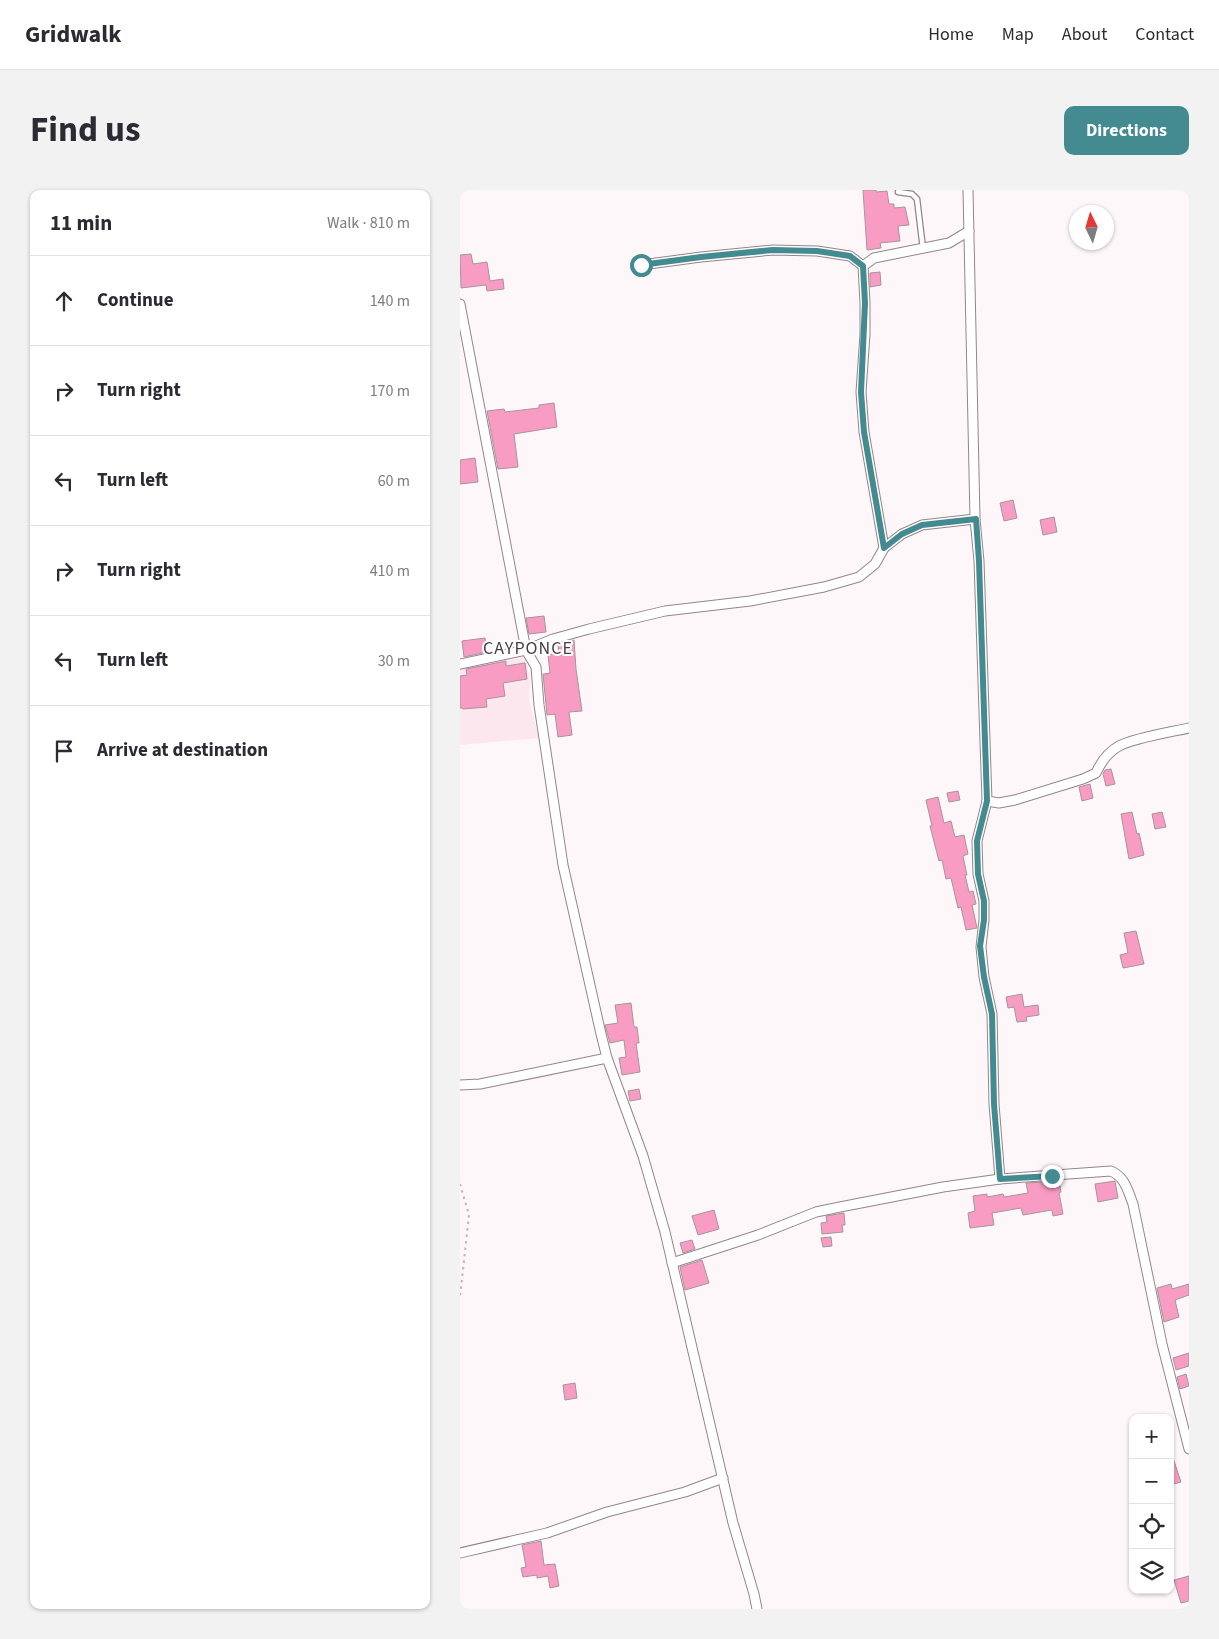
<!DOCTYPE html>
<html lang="en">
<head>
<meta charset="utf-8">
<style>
  :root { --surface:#fff; --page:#f2f2f3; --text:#2b2b33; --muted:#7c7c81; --line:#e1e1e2; --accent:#438b91 }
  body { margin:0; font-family:"Source Sans 3",sans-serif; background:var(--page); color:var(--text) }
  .controls { position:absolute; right:15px; bottom:15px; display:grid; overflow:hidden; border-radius:10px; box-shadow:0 1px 4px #0004 }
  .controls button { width:45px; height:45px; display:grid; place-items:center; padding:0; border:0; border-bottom:1px solid var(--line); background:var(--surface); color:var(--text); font:25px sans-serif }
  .compass { position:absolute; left:609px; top:15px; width:45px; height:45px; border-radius:50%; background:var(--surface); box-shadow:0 1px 4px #0004; rotate:355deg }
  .stop { position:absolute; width:15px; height:15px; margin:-11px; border:4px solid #438b91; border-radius:50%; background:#fff }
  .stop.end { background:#438b91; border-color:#fff; box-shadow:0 1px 5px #0008 }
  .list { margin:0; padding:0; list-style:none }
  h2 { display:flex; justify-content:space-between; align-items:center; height:65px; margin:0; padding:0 20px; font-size:21px }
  h2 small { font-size:16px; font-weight:400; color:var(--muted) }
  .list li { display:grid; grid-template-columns:32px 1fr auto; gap:15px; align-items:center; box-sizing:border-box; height:90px; padding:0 20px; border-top:1px solid var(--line) }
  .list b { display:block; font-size:19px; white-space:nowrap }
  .list em { font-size:16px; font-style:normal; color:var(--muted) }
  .icon { flex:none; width:28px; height:28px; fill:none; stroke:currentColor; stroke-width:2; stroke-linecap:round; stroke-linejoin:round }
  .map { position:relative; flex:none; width:729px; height:1419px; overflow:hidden; border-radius:10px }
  header { display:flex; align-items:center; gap:30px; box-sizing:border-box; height:70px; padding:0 25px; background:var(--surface); border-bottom:1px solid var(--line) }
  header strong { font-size:24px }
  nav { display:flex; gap:28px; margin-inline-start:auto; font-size:18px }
  .intro { display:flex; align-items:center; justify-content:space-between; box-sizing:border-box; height:120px; padding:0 30px }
  h1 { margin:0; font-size:35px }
  .button { padding:12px 22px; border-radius:10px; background:var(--accent); color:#fff; font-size:18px; font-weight:700 }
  main { display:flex; gap:30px; padding:0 30px }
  aside { flex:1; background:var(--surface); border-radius:10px; box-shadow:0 1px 4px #0004 }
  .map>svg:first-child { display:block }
  .built { fill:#fde7ef }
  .building { fill:#f89cc3; stroke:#a5959b }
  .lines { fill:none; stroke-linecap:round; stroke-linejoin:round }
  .service-casing { stroke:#95848b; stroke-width:7 }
  .minor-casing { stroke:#95848b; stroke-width:11 }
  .path { stroke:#bdb6b8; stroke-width:2; stroke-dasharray:2.5 4; stroke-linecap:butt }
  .service { stroke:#fff; stroke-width:4.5 }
  .minor { stroke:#fff; stroke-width:9 }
  .route { stroke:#438b91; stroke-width:6 }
  .labels { text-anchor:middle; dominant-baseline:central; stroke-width:4; stroke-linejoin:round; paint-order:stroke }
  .quarter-label { font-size:18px; letter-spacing:1px; fill:#4b3d42; stroke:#fff }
</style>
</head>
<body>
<header>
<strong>Gridwalk</strong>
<nav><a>Home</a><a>Map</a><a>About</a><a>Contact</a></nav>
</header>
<div class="intro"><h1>Find us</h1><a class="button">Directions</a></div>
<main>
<aside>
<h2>11 min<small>Walk · 810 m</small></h2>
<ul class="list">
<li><svg class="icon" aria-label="ahead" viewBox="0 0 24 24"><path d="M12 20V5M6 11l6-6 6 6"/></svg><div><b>Continue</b></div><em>140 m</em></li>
<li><svg class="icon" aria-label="right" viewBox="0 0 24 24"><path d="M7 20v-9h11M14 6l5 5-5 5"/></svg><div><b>Turn right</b></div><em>170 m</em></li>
<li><svg class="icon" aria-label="left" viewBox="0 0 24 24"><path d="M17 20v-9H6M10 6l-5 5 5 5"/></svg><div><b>Turn left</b></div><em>60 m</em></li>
<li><svg class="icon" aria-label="right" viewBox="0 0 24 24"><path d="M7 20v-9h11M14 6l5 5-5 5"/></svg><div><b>Turn right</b></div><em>410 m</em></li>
<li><svg class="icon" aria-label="left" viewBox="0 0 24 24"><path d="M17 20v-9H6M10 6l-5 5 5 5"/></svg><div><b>Turn left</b></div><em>30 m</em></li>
<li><svg class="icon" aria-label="arrive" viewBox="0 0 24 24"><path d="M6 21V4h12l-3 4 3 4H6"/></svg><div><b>Arrive at destination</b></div></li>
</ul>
</aside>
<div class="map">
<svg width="729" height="1419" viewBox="0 0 729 1419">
  <rect width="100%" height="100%" fill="#fef7f9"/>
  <!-- built -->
  <path class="built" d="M66,467L70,491L69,510L79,548L0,555V479Z"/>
  <!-- building -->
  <g class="building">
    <path d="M403,0H416V2L427,1L429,14H434V18L445,17L449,35L438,36L440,51L420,53L421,58L407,60Z"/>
    <path d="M11,64L13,74L27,72L30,91L43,89L44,99L27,101L26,95L1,98L0,65Z"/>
    <path d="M420,82L421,95L410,97V83Z"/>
    <path d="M94,213L97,237L54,244L58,277L38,279L27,221L44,219L45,222L79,218V215Z"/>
    <path d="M15,268L18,292L0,294V270Z"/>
    <path d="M553,310L557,328L544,331L540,313Z"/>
    <path d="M594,327L597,342L583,345L580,330Z"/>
    <path d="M84,426L86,442L69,444L66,428Z"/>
    <path d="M25,448L27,462L4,467L2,451Z"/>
    <path d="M114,450L116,479L122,521L109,522L112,545L98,547L95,524L87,525L83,484L90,483L88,465L99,463L98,454Z"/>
    <path d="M46,471V476L65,473L67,489L43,493L45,506L26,509L27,517L3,519V518H0V486L7,485L6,479Z"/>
    <path d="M651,579L655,594L646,596L643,584L645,580Z"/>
    <path d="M630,594L633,608L622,611L619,597Z"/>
    <path d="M498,601L500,610L489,612L487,603Z"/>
    <path d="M478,607L484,633L491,631L495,647L504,645L508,664L503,666L507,685H505L509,702L513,701L516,714L512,715L517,738L506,740L501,717L498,718L491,688L486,689L482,670L479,671L470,636H472L466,610Z"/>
    <path d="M672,622L677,644L679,643L684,665L669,669L661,624Z"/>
    <path d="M702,622L706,637L695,639L692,624Z"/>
    <path d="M676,741L684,774L663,778L660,765L668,763L664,743Z"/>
    <path d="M562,804L564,817L578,815L579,825L566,827L567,831L557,832L554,817L548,818L546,807Z"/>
    <path d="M171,813L174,837H177L179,853H176L180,882L162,885L159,868L166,867L164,850L150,853L145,835L158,833L155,815Z"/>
    <path d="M179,899L181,909L170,911L168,901Z"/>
    <path d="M599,991L601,1002L599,1003L603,1024L593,1026L592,1020L563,1025L561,1018L532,1023L534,1035L510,1038L508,1023L515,1021L513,1006L527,1004V1007L543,1004L544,1007L568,1003L566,993Z"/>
    <path d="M655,991L658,1008L638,1012L635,994Z"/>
    <path d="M254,1020L259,1039L238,1045L232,1026Z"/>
    <path d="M384,1023L385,1035H382L383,1042L362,1044L361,1033L367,1032L366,1026Z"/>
    <path d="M371,1047L372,1056L363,1057L361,1048Z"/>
    <path d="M232,1050L235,1059L223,1063L220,1053Z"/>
    <path d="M242,1070L249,1093L225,1100L220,1077Z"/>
    <path d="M711,1094L712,1099L729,1094V1105L715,1110L719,1127L704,1132L697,1098Z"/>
    <path d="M729,1163V1176L716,1180L713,1168Z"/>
    <path d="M726,1184L729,1196L720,1199L717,1187Z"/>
    <path d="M115,1193L117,1208L105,1210L103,1195Z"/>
    <path d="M710,1265H712L721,1292L710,1295Z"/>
    <path d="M81,1351L84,1375L95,1374L99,1396L90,1398L88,1386L77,1388V1385L63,1387L61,1378L66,1377L62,1355Z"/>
    <path d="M729,1386V1411L721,1413L714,1390Z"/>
  </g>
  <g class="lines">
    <!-- service casing -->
    <g class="service-casing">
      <path id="service" d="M438,2L452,4L457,9L463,59"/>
    </g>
    <!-- minor casing -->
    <g class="minor-casing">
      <g id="minor">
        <path d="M508,0L515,329L519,371L527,611L517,651L518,684L524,711V730L521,757L524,787L532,824L534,914L540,989"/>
        <path d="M181,75L241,67L313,60L357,61L390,66L403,76L405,113V144L401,202L404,242L424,358"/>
        <path d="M403,76L414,68L489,53L509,41"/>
        <path d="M0,114L66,460L76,477L79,515L103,675L141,844L147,868L183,966L205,1042L273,1333L294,1404L297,1419"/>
        <path d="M0,474L66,460L93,449L129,439L205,421L290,411L364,397L399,387L415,374L424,358L442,344L462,335L515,329"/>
        <path d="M527,611L539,613L555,610L623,589L636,583C641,572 648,562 659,556C674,548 711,542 729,538"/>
        <path d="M0,895L20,894L147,868"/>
        <path d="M212,1073L298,1045L356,1022L380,1017L483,997L540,989L651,981C665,987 668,1001 673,1014L702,1154L729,1259"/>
        <path d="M0,1363L87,1343L147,1322L225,1302L263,1288"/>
      </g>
    </g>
    <!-- path -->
    <path class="path" d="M0,994L9,1025L0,1107"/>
    <!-- service -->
    <use href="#service" class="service"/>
    <!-- minor -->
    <use href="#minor" class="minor"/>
  </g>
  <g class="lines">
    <!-- route -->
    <path class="route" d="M181,75L241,67L313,60L357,61L390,66L403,76L405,113L401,202L404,242L424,358L442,344L462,335L516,329L519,371L527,611L517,651L518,684L524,711V730L520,756L524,787L532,824L534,914L540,989L592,986"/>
  </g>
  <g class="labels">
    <!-- quarter labels -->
    <g class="quarter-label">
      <text x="68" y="458">CAYPONCE</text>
    </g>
  </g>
</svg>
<div class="controls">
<button>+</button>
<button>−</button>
<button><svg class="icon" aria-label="locate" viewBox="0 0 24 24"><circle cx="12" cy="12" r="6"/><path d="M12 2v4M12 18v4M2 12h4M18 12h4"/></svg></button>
<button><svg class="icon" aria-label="layers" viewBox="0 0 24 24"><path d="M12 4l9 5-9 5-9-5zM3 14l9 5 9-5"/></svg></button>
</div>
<svg class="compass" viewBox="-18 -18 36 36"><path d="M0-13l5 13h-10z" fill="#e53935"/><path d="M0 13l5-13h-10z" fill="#7c7c81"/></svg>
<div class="stop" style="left:181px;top:75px"></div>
<div class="stop end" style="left:592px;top:986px"></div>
</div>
</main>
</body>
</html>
